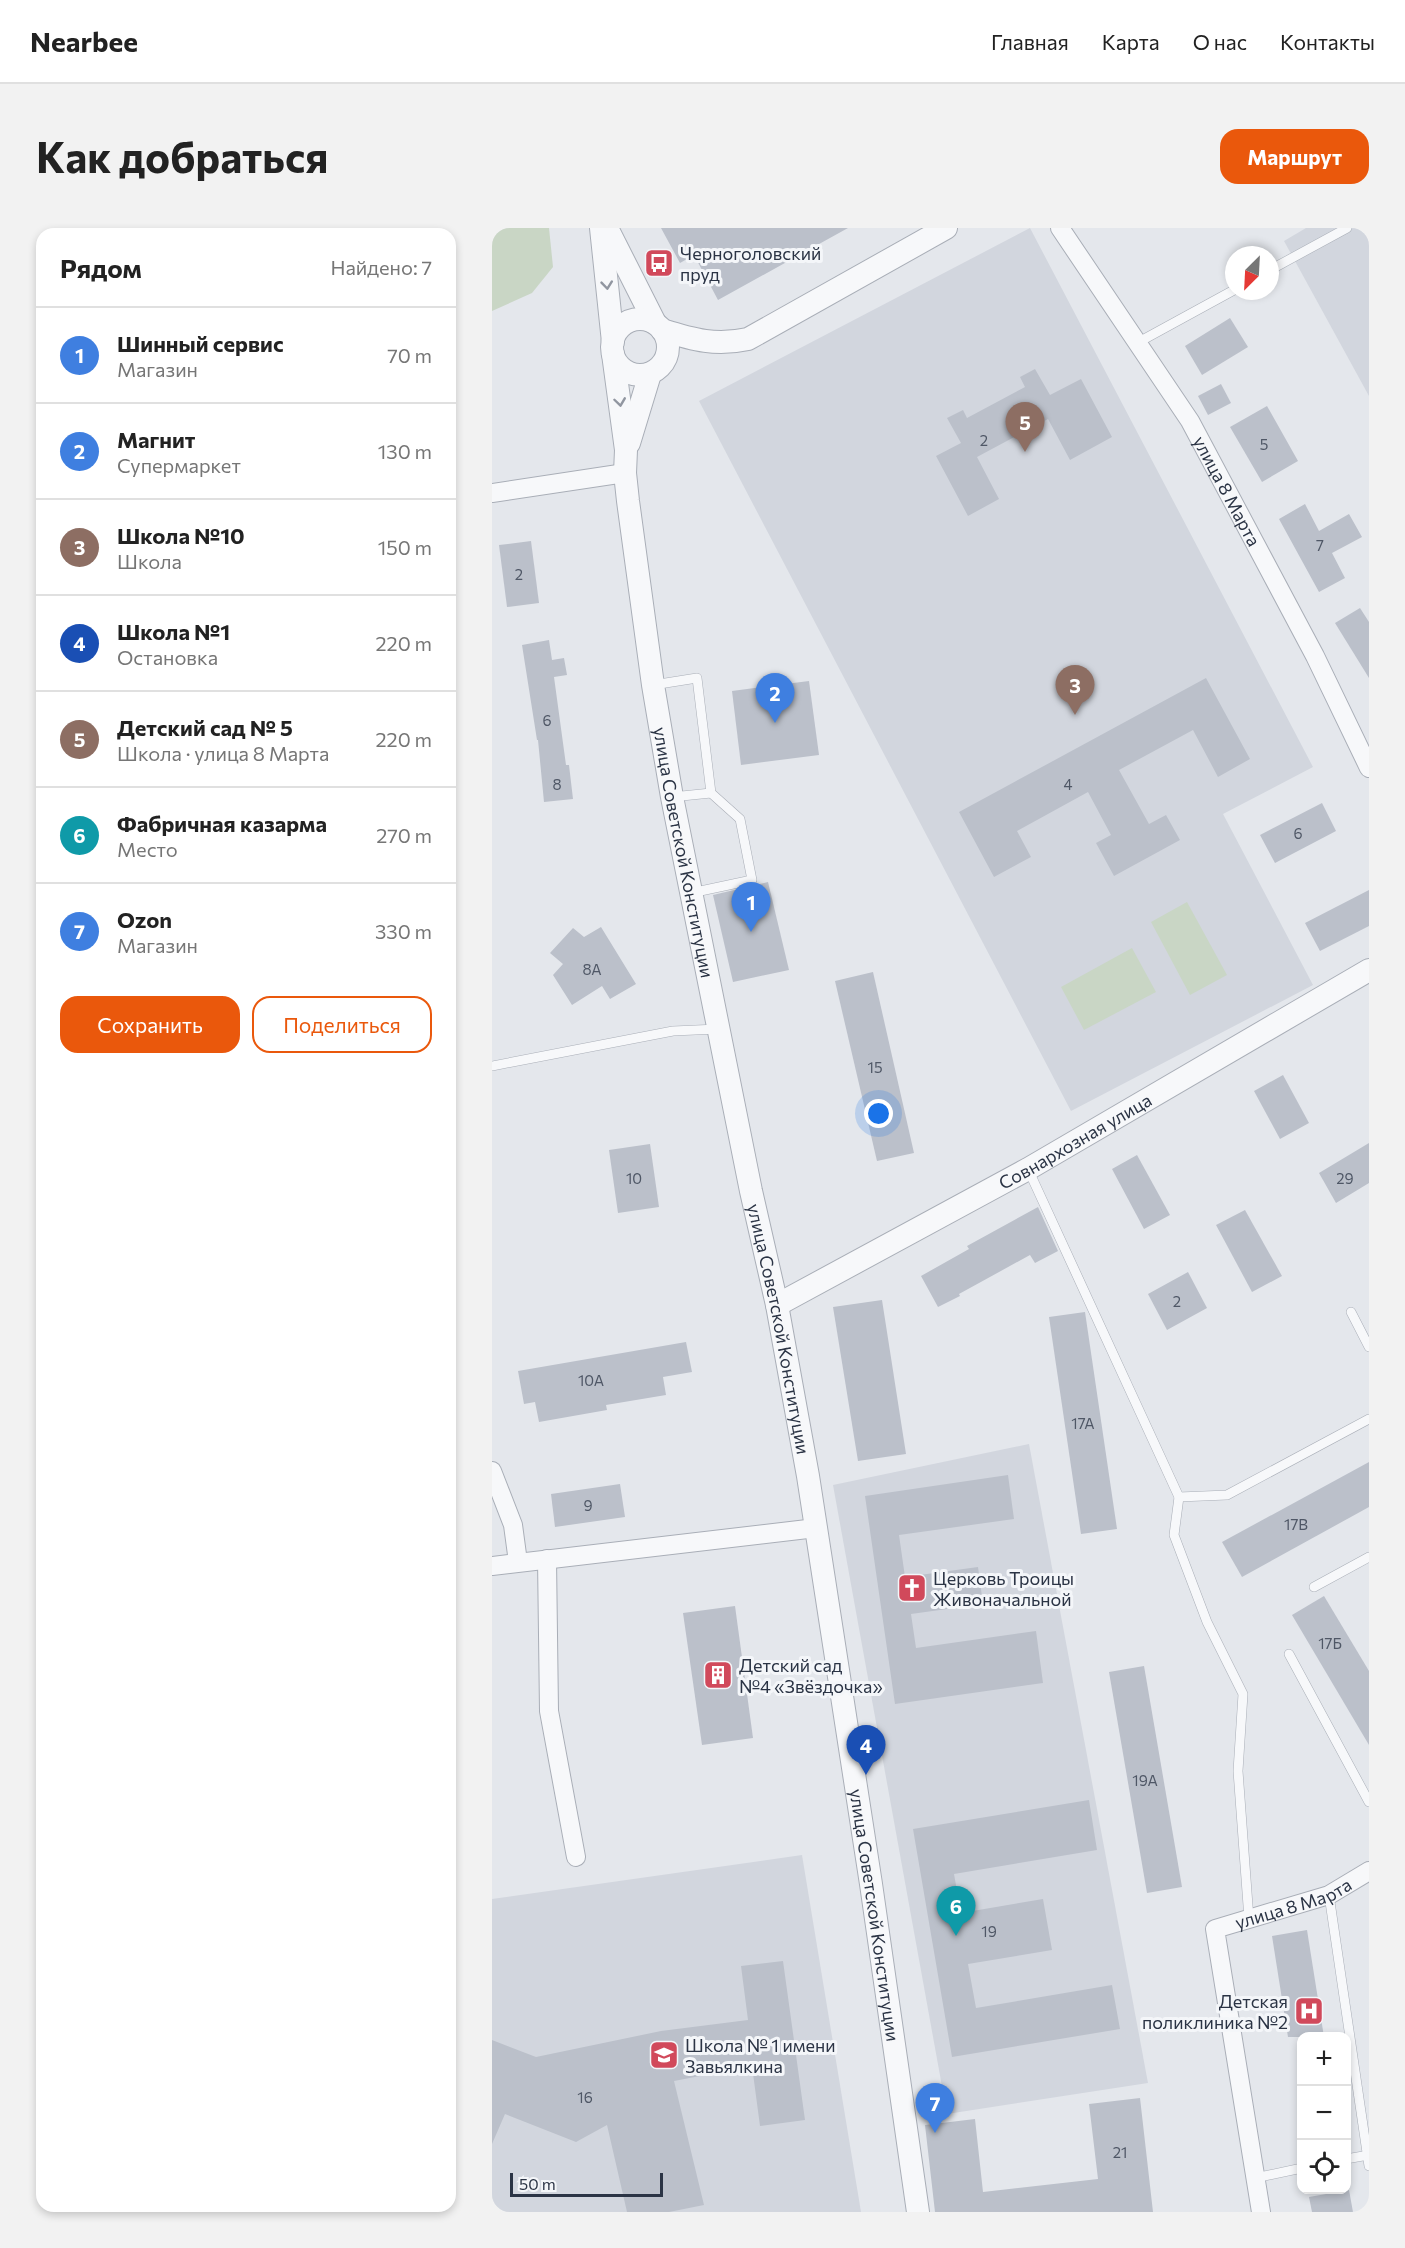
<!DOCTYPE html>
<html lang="ru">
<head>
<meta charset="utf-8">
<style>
  :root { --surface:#fff; --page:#f2f2f2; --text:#222; --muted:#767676; --line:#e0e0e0; --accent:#ea580c }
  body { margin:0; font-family:Commissioner,sans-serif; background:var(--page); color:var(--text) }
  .controls { position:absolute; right:18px; bottom:18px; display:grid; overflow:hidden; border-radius:12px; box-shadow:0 3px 9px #0003 }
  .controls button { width:54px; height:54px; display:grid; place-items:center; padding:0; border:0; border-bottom:2px solid var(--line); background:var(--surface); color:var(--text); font:30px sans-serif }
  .compass { position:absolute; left:733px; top:18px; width:54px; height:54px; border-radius:50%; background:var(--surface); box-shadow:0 3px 9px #0003; rotate:204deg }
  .scale { position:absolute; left:18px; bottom:15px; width:153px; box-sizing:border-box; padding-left:6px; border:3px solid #2b3445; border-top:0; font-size:16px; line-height:21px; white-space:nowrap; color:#2b3445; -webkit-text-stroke:4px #f4f6f9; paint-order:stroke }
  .you { position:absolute; left:387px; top:886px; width:21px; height:21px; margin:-15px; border:4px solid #fff; border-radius:50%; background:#1a73e8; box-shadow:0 0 0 9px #1a73e833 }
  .badge { display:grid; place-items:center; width:39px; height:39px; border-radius:50%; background:var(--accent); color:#fff; font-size:20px; font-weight:700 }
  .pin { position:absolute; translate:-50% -50px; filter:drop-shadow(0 2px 3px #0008) }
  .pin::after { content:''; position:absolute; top:32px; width:21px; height:18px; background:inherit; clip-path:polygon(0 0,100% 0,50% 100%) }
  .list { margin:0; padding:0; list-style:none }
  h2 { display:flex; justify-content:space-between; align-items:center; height:78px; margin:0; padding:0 24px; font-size:26px }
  h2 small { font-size:20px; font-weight:400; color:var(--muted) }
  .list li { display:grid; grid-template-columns:39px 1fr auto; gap:18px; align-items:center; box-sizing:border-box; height:96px; padding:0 24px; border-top:2px solid var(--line) }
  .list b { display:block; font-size:22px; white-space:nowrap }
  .list p { margin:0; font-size:20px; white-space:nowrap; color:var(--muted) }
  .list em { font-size:20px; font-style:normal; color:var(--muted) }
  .actions { display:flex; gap:12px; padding:18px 24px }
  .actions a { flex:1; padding:14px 0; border:2px solid var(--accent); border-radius:18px; text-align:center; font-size:21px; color:var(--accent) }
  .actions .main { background:var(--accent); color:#fff }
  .icon { flex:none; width:33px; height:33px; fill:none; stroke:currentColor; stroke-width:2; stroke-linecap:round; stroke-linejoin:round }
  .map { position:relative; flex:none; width:877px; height:1984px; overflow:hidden; border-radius:18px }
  header { display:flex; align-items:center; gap:36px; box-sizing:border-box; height:84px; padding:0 30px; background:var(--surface); border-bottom:2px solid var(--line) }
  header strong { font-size:28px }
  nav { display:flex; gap:33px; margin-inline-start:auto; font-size:21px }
  .intro { display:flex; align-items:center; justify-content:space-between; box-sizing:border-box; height:144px; padding:0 36px }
  h1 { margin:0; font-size:42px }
  .button { padding:15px 27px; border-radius:18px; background:var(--accent); color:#fff; font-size:21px; font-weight:700 }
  main { display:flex; gap:36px; padding:0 36px }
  aside { flex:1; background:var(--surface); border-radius:18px; box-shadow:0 3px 9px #0003 }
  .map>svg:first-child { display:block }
  .built { fill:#d2d6de }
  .green { fill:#c9d6c5 }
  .building { fill:#bbc0ca }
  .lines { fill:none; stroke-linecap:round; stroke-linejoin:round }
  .service-casing { stroke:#a9aeb7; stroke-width:10 }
  .minor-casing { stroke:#a9aeb7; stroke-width:20 }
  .tertiary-casing { stroke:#a9aeb7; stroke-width:24 }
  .service { stroke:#f7f8fa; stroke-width:9 }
  .minor { stroke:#f7f8fa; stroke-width:18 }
  .tertiary { stroke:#f7f8fa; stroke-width:22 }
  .oneway { stroke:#9196a0 }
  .labels { text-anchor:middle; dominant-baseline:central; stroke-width:6; stroke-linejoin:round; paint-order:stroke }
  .number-label { font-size:15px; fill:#4f5766 }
  .poi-label { font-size:18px; fill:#2b3445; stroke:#f4f6f9; text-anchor:start }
  .street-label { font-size:18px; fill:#2b3445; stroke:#f4f6f9 }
</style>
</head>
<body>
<header>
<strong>Nearbee</strong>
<nav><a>Главная</a><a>Карта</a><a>О нас</a><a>Контакты</a></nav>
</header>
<div class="intro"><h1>Как добраться</h1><a class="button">Маршрут</a></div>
<main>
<aside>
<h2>Рядом<small>Найдено: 7</small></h2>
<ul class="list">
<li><span class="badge" style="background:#3f7fe0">1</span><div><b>Шинный сервис</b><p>Магазин</p></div><em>70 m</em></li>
<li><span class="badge" style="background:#3f7fe0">2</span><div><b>Магнит</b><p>Супермаркет</p></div><em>130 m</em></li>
<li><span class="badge" style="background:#8d6e63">3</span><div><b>Школа №10</b><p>Школа</p></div><em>150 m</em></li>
<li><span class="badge" style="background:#1a4fb4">4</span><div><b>Школа №1</b><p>Остановка</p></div><em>220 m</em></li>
<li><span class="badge" style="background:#8d6e63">5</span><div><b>Детский сад № 5</b><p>Школа · улица 8 Марта</p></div><em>220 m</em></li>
<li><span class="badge" style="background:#0f9aa8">6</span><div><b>Фабричная казарма</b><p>Место</p></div><em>270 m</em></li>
<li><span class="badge" style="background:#3f7fe0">7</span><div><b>Ozon</b><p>Магазин</p></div><em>330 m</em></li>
</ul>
<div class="actions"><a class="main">Сохранить</a><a>Поделиться</a></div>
</aside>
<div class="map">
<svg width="877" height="1984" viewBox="0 0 877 1984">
  <rect width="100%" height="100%" fill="#e4e7ec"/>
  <!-- built -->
  <g class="built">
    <path d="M538,0L821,539L731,586L821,757L579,883L207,173Z"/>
    <path d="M814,0H877V168L792,13Z"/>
    <path d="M537,1216L656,1855L455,1886L341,1257Z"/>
    <path d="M310,1627L369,1984H0V1671Z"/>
  </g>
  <!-- green -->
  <g class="green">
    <path d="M0,0H57L61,39L40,65L0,83Z"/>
    <path d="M695,674L735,747L698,767L659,694Z"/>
    <path d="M640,720L664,764L592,802L569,759Z"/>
  </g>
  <!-- building -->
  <g class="building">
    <path d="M169,0H356L226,72L202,27L188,35Z"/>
    <path d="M738,90L756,119L710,147L693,118Z"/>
    <path d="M543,141L558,167L589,151L620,209L578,232L556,191L485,229L507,271L476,288L444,228L469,215L455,190L471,182L475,190L533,159L528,149Z"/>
    <path d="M729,156L739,175L716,187L706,168Z"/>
    <path d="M775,178L806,233L770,254L738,199Z"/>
    <path d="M813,276L827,303L857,286L870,309L840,325L853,350L827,364L787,291Z"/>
    <path d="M39,313L47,375L15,379L7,317Z"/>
    <path d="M868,380L877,394V450L843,395Z"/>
    <path d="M57,412L60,432L72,430L75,447L62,449L74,537H77L81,571L52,574L46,512H45L30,417Z"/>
    <path d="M714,450L758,531L726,549L701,502L627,542L657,596L674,587L688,612L622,648L604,615L619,607L596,564L525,603L539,629L502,649L467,584Z"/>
    <path d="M317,453L327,527L249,537L240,463Z"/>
    <path d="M830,575L844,603L783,635L768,607Z"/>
    <path d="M276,654L297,742L241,754L221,667Z"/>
    <path d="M877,662V698L828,723L813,695Z"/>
    <path d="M109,699L144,756L118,771L110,758L80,777L61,747L71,736L58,725L81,700L92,709Z"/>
    <path d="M381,744L422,925L385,933L343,753Z"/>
    <path d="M791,847L817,895L788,911L762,863Z"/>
    <path d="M877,915V955L844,975L827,945Z"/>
    <path d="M158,916L167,979L126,985L117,922Z"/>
    <path d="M645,927L678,987L652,1001L620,941Z"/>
    <path d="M546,979L566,1023L543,1035L538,1027L467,1066L468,1068L446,1079L429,1048L477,1021L475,1018Z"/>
    <path d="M753,982L790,1048L760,1064L724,997Z"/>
    <path d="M696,1044L715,1080L675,1102L656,1066Z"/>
    <path d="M390,1072L414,1226L366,1233L341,1079Z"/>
    <path d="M593,1084L625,1301L589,1306L557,1089Z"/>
    <path d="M194,1114L200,1144L171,1149L174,1167L114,1177L115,1182L47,1194L43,1174L32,1176L26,1143Z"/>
    <path d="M877,1234V1279L750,1349L730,1314Z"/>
    <path d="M516,1247L522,1291L407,1307L413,1349L486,1339L491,1376L419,1386L424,1420L544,1403L551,1455L403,1476L373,1268Z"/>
    <path d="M128,1256L133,1289L63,1299L59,1266Z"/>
    <path d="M832,1368L877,1443V1517L800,1387Z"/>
    <path d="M243,1378L261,1510L210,1517L191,1385Z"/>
    <path d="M652,1438L690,1659L655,1665L617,1444Z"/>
    <path d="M597,1572L605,1622L462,1646L469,1685L551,1671L560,1722L476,1736L484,1780L620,1757L628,1801L460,1829L421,1601Z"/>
    <path d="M815,1702L832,1809H796L780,1708Z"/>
    <path d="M291,1733L313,1892L268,1898L260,1838L182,1853L212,1977L177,1984H135L115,1897L84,1914L13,1886L0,1916V1812L44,1829L169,1803L256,1792L249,1738Z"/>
    <path d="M648,1870L661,1984H443L433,1897L483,1891L491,1964L606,1951L597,1876Z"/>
    <path d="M857,1962L861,1984H820L817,1969Z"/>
  </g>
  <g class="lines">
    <!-- service casing -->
    <g class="service-casing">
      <g id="service">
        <path d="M778,42L855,0"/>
        <path d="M645,115L742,62"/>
        <path d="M161,457L205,450L219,565L248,591L260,652L199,665"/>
        <path d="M180,569L219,565"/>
        <path d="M0,838L181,803L226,801"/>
        <path d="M536,941L687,1269L682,1307L715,1394L751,1466L746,1543L757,1691"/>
        <path d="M859,1084L877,1119"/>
        <path d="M687,1269L735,1267L877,1191"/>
        <path d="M822,1359L877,1329"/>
        <path d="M797,1426L877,1574"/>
        <path d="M837,1667L877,1938"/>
        <path d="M854,1931L877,1927"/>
        <path d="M763,1950L810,1940"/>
      </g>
    </g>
    <!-- minor casing -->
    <g class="minor-casing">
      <g id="minor">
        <path id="s1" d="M568,0L698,193L823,428L877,540"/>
        <path d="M0,265L133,245"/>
        <path d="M0,1243L21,1297L26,1334"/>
        <path d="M55,1331L57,1483L84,1629"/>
        <path d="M0,1338L324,1300"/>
        <path id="s2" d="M769,1984L723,1701L837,1667L877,1643"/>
      </g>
    </g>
    <!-- tertiary casing -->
    <g class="tertiary-casing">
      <g id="tertiary">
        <path d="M109,0L121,114"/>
        <path d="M115,0L163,95"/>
        <circle cx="148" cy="119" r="28"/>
        <path d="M170,102C202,112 224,118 256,111L454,0"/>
        <path id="s3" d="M121,126L134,222L133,245L136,273L161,457L180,569L259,963L285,1077L316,1248L379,1656L426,1984"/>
        <path d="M137,215L158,146"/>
        <path id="s4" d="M285,1077L536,941L877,742"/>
      </g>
    </g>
    <!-- service -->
    <use href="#service" class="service"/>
    <!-- minor -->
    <use href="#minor" class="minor"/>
    <!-- tertiary -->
    <use href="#tertiary" class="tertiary"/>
  </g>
  <!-- one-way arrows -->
  <defs><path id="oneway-chevron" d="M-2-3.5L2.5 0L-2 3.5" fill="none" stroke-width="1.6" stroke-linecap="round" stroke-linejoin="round" transform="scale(1.5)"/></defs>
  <g class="oneway">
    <use href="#oneway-chevron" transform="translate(115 57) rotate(84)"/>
    <use href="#oneway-chevron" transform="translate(128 174) rotate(82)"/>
  </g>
  <!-- icons -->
  <defs>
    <g id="bus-square" transform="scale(1.5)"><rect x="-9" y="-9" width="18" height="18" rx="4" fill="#d1495b" stroke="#f4f6f9"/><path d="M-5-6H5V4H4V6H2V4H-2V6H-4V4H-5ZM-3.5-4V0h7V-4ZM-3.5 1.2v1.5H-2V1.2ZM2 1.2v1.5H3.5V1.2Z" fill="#fff"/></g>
    <g id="church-square" transform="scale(1.5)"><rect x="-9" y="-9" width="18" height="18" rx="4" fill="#d1495b" stroke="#f4f6f9"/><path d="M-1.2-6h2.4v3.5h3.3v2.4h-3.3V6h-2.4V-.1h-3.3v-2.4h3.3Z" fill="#fff"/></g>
    <g id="building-square" transform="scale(1.5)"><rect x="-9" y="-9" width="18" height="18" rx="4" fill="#d1495b" stroke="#f4f6f9"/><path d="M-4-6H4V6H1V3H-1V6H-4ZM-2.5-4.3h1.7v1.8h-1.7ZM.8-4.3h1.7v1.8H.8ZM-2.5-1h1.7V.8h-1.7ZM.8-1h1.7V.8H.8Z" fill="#fff"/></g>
    <g id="hospital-square" transform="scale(1.5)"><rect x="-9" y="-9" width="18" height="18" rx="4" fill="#d1495b" stroke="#f4f6f9"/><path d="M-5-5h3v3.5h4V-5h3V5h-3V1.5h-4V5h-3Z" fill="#fff"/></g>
    <g id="school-square" transform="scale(1.5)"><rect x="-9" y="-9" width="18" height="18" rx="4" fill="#d1495b" stroke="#f4f6f9"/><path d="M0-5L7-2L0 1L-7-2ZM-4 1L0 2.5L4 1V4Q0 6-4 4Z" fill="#fff"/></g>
  </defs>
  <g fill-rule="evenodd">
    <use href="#bus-square" x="167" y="35"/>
    <use href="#church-square" x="420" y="1360"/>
    <use href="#building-square" x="226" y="1447"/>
    <use href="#hospital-square" x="817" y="1783"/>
    <use href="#school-square" x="172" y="1827"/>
  </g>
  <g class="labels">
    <!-- number labels -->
    <g class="number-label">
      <text x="492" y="212">2</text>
      <text x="772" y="216">5</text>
      <text x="828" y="317">7</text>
      <text x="27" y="346">2</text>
      <text x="55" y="492">6</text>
      <text x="65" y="556">8</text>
      <text x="576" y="556">4</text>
      <text x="806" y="605">6</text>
      <text x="100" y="741">8А</text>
      <text x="383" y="839">15</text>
      <text x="142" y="950">10</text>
      <text x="853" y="950">29</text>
      <text x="685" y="1073">2</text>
      <text x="99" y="1152">10А</text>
      <text x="591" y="1195">17А</text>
      <text x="96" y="1277">9</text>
      <text x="804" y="1296">17В</text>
      <text x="838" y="1415">17Б</text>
      <text x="653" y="1552">19А</text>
      <text x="497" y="1703">19</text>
      <text x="93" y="1869">16</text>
      <text x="628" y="1924">21</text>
    </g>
    <!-- poi labels -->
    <g class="poi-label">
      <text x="188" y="25">Черноголовский<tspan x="188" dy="21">пруд</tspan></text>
      <text x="441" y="1350">Церковь Троицы<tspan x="441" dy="21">Живоначальной</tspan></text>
      <text x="247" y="1437">Детский сад<tspan x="247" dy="21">№4 «Звёздочка»</tspan></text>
      <text x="796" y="1773" text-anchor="end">Детская<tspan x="796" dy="21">поликлиника №2</tspan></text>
      <text x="193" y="1817">Школа № 1 имени<tspan x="193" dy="21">Завьялкина</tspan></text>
    </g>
    <!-- street labels -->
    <g class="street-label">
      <text stroke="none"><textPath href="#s1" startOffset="312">улица 8 Марта</textPath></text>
      <text stroke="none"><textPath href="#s3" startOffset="504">улица Советской Конституции</textPath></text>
      <text stroke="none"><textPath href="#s4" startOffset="340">Совнархозная улица</textPath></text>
      <text stroke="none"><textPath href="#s3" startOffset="990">улица Советской Конституции</textPath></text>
      <text stroke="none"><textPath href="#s2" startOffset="369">улица 8 Марта</textPath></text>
      <text stroke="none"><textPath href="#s3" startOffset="1584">улица Советской Конституции</textPath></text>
    </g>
  </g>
</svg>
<div class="controls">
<button>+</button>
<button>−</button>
<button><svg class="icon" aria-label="locate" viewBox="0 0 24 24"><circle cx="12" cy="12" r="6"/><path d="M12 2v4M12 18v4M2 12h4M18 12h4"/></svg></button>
</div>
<svg class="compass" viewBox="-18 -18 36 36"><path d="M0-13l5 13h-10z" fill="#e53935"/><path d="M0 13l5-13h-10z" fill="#767676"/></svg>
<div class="scale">50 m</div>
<div class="you"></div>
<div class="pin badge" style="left:259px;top:704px;background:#3f7fe0">1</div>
<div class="pin badge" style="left:283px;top:495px;background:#3f7fe0">2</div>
<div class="pin badge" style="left:583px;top:487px;background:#8d6e63">3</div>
<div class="pin badge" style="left:374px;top:1547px;background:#1a4fb4">4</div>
<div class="pin badge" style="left:533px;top:224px;background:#8d6e63">5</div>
<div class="pin badge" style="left:464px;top:1708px;background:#0f9aa8">6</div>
<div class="pin badge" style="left:443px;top:1905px;background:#3f7fe0">7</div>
</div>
</main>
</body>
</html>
